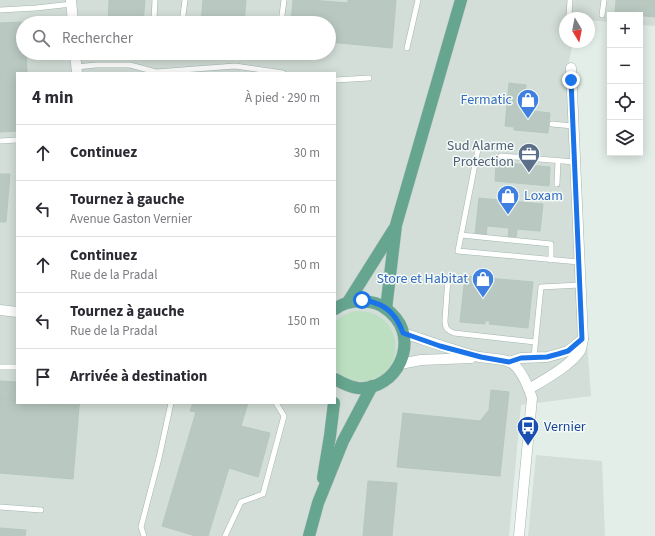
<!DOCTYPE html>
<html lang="fr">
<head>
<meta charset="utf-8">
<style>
  :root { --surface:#fff; --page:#f7f7f7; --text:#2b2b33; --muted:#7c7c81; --line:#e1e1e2 }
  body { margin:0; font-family:"Source Sans 3",sans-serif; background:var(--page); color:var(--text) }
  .controls { position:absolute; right:12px; top:12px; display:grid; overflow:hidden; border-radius:0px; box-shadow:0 2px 10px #0003 }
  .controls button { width:36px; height:36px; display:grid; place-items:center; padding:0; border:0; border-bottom:1px solid var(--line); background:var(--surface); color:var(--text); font:20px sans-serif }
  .compass { position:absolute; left:559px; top:12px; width:36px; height:36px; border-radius:50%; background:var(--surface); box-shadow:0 2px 10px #0003; rotate:170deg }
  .stop { position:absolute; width:12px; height:12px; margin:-9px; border:3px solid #1a73e8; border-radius:50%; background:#fff }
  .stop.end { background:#1a73e8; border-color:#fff; box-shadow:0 1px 4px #0008 }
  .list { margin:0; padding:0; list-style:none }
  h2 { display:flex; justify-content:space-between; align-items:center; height:52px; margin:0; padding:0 16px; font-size:17px }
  h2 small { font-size:13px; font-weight:400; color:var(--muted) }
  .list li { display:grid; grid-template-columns:26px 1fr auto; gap:12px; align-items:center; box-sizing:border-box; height:56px; padding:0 16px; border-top:1px solid var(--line) }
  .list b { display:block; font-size:15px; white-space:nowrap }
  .list p { margin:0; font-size:13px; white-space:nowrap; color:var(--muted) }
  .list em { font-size:13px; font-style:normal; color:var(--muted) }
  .icon { flex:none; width:22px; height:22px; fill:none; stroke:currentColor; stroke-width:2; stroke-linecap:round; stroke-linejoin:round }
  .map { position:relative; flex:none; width:655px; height:536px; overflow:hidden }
  .search { position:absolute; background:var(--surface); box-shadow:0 2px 10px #0003; left:16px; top:16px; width:320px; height:44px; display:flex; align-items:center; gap:10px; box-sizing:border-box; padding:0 14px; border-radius:22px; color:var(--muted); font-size:15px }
  .panel { position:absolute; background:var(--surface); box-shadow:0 2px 10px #0003; left:16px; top:72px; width:320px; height:332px; border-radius:0px }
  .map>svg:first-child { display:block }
  .built { fill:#d2ded7; fill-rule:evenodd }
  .green { fill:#bcdfc2 }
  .building { fill:#b9c9c1; stroke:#b5c8be }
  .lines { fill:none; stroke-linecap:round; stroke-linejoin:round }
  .lane-casing { stroke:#a5b6af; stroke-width:6 }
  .street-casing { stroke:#a5b6af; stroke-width:11 }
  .primary-casing { stroke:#c1cac6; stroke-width:13 }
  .lane { stroke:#fff; stroke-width:5 }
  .street { stroke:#fff; stroke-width:10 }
  .primary { stroke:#66a58f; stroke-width:12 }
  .route { stroke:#1a73e8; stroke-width:5 }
  .labels { text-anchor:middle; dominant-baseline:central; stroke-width:3; stroke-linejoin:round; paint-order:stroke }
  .shop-label { font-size:14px; fill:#366cbe; stroke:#f4faf7; text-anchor:end }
  .service-label { font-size:14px; fill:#4e5e75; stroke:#f4faf7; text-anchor:end }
  .transit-label { font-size:14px; fill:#164399; stroke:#f4faf7; text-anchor:start }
</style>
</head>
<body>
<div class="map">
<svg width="655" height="536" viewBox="0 0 655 536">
  <rect width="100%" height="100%" fill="#e3eee8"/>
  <!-- built -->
  <g class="built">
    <path d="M0,0H655V26L640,25V15H610V22L589,20V18H565V42H573L567,71L591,396L521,405L509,536H0ZM23,23H329V53H23ZM17,73H335V403H17Z"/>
    <path d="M536,455L602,461L605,536H528Z"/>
  </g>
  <!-- green -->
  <path class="green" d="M356,311C408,310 407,380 362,381C352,381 342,377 335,370V322C341,316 347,313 356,311Z"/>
  <!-- building -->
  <g class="building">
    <path d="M109,0H145L143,23H125L108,22Z"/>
    <path d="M203,0H246L244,23H201Z"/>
    <path d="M293,0H310L348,3V0H396L392,48L329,42V23H291Z"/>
    <path d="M616,0H655V17L615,13Z"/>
    <path d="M23,22V53H26L27,73H17V131L0,132V23Z"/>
    <path d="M509,83L526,85L524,110L550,113L548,133L514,130V127L505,126Z"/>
    <path d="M496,162L550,167L549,186L495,181Z"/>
    <path d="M0,174H10L6,222H0Z"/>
    <path d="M479,198L543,204L540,231L517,229L516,237H508L509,228L487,226L486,237L475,235Z"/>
    <path d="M465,276L533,282L528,328L489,324L490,321H485V324L460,322Z"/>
    <path d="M0,381L17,382V401L0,399Z"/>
    <path d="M491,390L509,392L500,476L397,467L403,413L480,421L489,410Z"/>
    <path d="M0,399L17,401V403H36L79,407L73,479L0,473Z"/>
    <path d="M36,403H80L79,407Z"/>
    <path d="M193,403H248L241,426L270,433L258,477L229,468L208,536H196L162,526L196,412L190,411Z"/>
    <path d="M368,481L397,483L392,536H363Z"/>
    <path d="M0,528L26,530L25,536H0Z"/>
  </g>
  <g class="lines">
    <!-- lane casing -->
    <g class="lane-casing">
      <g id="lane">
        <path d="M0,10L36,8L72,4"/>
        <path d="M602,15L604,0"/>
        <path d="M569,16L570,0"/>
        <path d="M154,20L155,0"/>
        <path d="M182,23L185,0"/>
        <path d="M281,23L284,0"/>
        <path d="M407,48L418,0"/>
        <path d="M76,67L96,65H130L156,72L235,66L283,73"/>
        <path d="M335,80L369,78"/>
        <path d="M552,124L573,126"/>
        <path d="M0,141L17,140"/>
        <path d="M479,144L458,251L579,262"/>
        <path d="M501,156L575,162"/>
        <path d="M557,184L558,161"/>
        <path d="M461,235L551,244V260"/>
        <path d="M448,278L445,320C445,327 446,330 454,333L535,342"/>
        <path d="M534,357L541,287L580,285"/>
        <path d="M0,367H17"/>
        <path d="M0,507L41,510"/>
        <path d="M144,536L141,527L159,458L171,403"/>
        <path d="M225,536L241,502L263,494L284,416L276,403"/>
      </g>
    </g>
    <!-- street casing -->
    <g class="street-casing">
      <g id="street">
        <path d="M71,0L73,23"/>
        <path d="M75,53L77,73"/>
        <path d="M0,310L17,312"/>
        <path d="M403,333C428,341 453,350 479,357C487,358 504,359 510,362C521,368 528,386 532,398L519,536"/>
        <path d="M509,362L521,358L547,357L558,354L568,351L583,339"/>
        <path d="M400,364L421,360L471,358"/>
        <path d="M529,389C544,380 571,365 580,351C582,348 582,343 583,339L571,68"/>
      </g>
    </g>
    <!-- primary casing -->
    <g class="primary-casing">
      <g id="primary">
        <path d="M348,302L394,229"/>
        <path d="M335,309C345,301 357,300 370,302C378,303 385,307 391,313C421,340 397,391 358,388C349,387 342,383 335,379"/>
        <path d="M386,309L396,225L461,0"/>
        <path d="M323,478L330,436L334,403"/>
        <path d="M309,536L318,503L343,441L372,386"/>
      </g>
    </g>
    <!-- lane -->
    <use href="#lane" class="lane"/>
    <!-- street -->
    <use href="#street" class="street"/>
    <!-- primary -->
    <use href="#primary" class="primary"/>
  </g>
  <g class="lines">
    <!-- route -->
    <path class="route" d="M362,300C366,301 371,301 375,303C389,307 398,319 403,333L440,346L481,357L509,362L521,358L547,357L558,354L568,351L582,339L571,80"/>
  </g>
  <!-- icons -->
  <defs>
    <g id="shop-pin" transform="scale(1.15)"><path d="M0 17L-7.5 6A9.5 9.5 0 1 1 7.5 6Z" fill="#3f7fe0" stroke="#f4faf7"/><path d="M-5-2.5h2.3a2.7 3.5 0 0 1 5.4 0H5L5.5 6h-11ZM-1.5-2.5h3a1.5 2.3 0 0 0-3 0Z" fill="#fff"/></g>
    <g id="office-pin" transform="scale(1.15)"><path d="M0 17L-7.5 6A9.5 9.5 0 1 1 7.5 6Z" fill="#5c6f8a" stroke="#f4faf7"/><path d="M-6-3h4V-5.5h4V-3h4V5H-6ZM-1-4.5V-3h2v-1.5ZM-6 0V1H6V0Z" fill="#fff"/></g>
    <g id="bus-pin" transform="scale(1.15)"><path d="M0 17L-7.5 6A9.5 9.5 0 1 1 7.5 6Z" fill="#1a4fb4" stroke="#f4faf7"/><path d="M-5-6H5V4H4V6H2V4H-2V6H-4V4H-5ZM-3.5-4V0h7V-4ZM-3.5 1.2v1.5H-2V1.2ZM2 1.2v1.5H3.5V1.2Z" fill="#fff"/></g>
  </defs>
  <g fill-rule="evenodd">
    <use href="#shop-pin" x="528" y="100"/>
    <use href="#office-pin" x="529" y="154"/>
    <use href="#shop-pin" x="508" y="196"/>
    <use href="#shop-pin" x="483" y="279"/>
    <use href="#bus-pin" x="528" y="427"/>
  </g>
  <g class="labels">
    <!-- shop labels -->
    <g class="shop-label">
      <text x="512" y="100">Fermatic</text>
      <text x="524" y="196" text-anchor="start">Loxam</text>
      <text x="468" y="279">Store et Habitat</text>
    </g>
    <!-- service labels -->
    <g class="service-label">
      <text x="514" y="146">Sud Alarme<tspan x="514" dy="16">Protection</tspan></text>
    </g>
    <!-- transit labels -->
    <g class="transit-label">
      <text x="544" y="427">Vernier</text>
    </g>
  </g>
</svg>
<div class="controls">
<button>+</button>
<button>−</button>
<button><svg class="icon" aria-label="locate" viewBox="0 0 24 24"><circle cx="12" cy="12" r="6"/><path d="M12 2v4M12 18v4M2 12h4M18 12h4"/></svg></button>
<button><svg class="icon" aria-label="layers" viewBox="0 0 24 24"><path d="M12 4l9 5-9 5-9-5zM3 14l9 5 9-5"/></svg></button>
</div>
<svg class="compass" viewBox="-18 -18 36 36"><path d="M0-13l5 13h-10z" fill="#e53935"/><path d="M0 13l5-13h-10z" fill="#7c7c81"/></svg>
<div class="stop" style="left:362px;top:300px"></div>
<div class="stop end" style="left:571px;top:80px"></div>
<div class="search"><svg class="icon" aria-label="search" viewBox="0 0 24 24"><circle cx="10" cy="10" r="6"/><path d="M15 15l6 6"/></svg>Rechercher</div>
<section class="panel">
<h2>4 min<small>À pied · 290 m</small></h2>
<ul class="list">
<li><svg class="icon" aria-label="ahead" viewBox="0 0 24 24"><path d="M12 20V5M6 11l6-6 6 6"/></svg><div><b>Continuez</b></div><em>30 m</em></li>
<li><svg class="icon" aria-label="left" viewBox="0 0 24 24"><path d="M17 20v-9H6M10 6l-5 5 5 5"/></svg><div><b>Tournez à gauche</b><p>Avenue Gaston Vernier</p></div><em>60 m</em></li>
<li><svg class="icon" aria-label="ahead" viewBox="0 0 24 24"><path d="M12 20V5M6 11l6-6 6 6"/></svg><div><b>Continuez</b><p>Rue de la Pradal</p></div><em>50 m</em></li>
<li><svg class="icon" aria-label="left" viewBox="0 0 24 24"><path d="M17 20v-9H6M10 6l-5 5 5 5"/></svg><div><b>Tournez à gauche</b><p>Rue de la Pradal</p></div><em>150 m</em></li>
<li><svg class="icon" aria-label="arrive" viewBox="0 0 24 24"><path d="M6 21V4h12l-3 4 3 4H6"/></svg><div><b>Arrivée à destination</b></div></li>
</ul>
</section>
</div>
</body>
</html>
